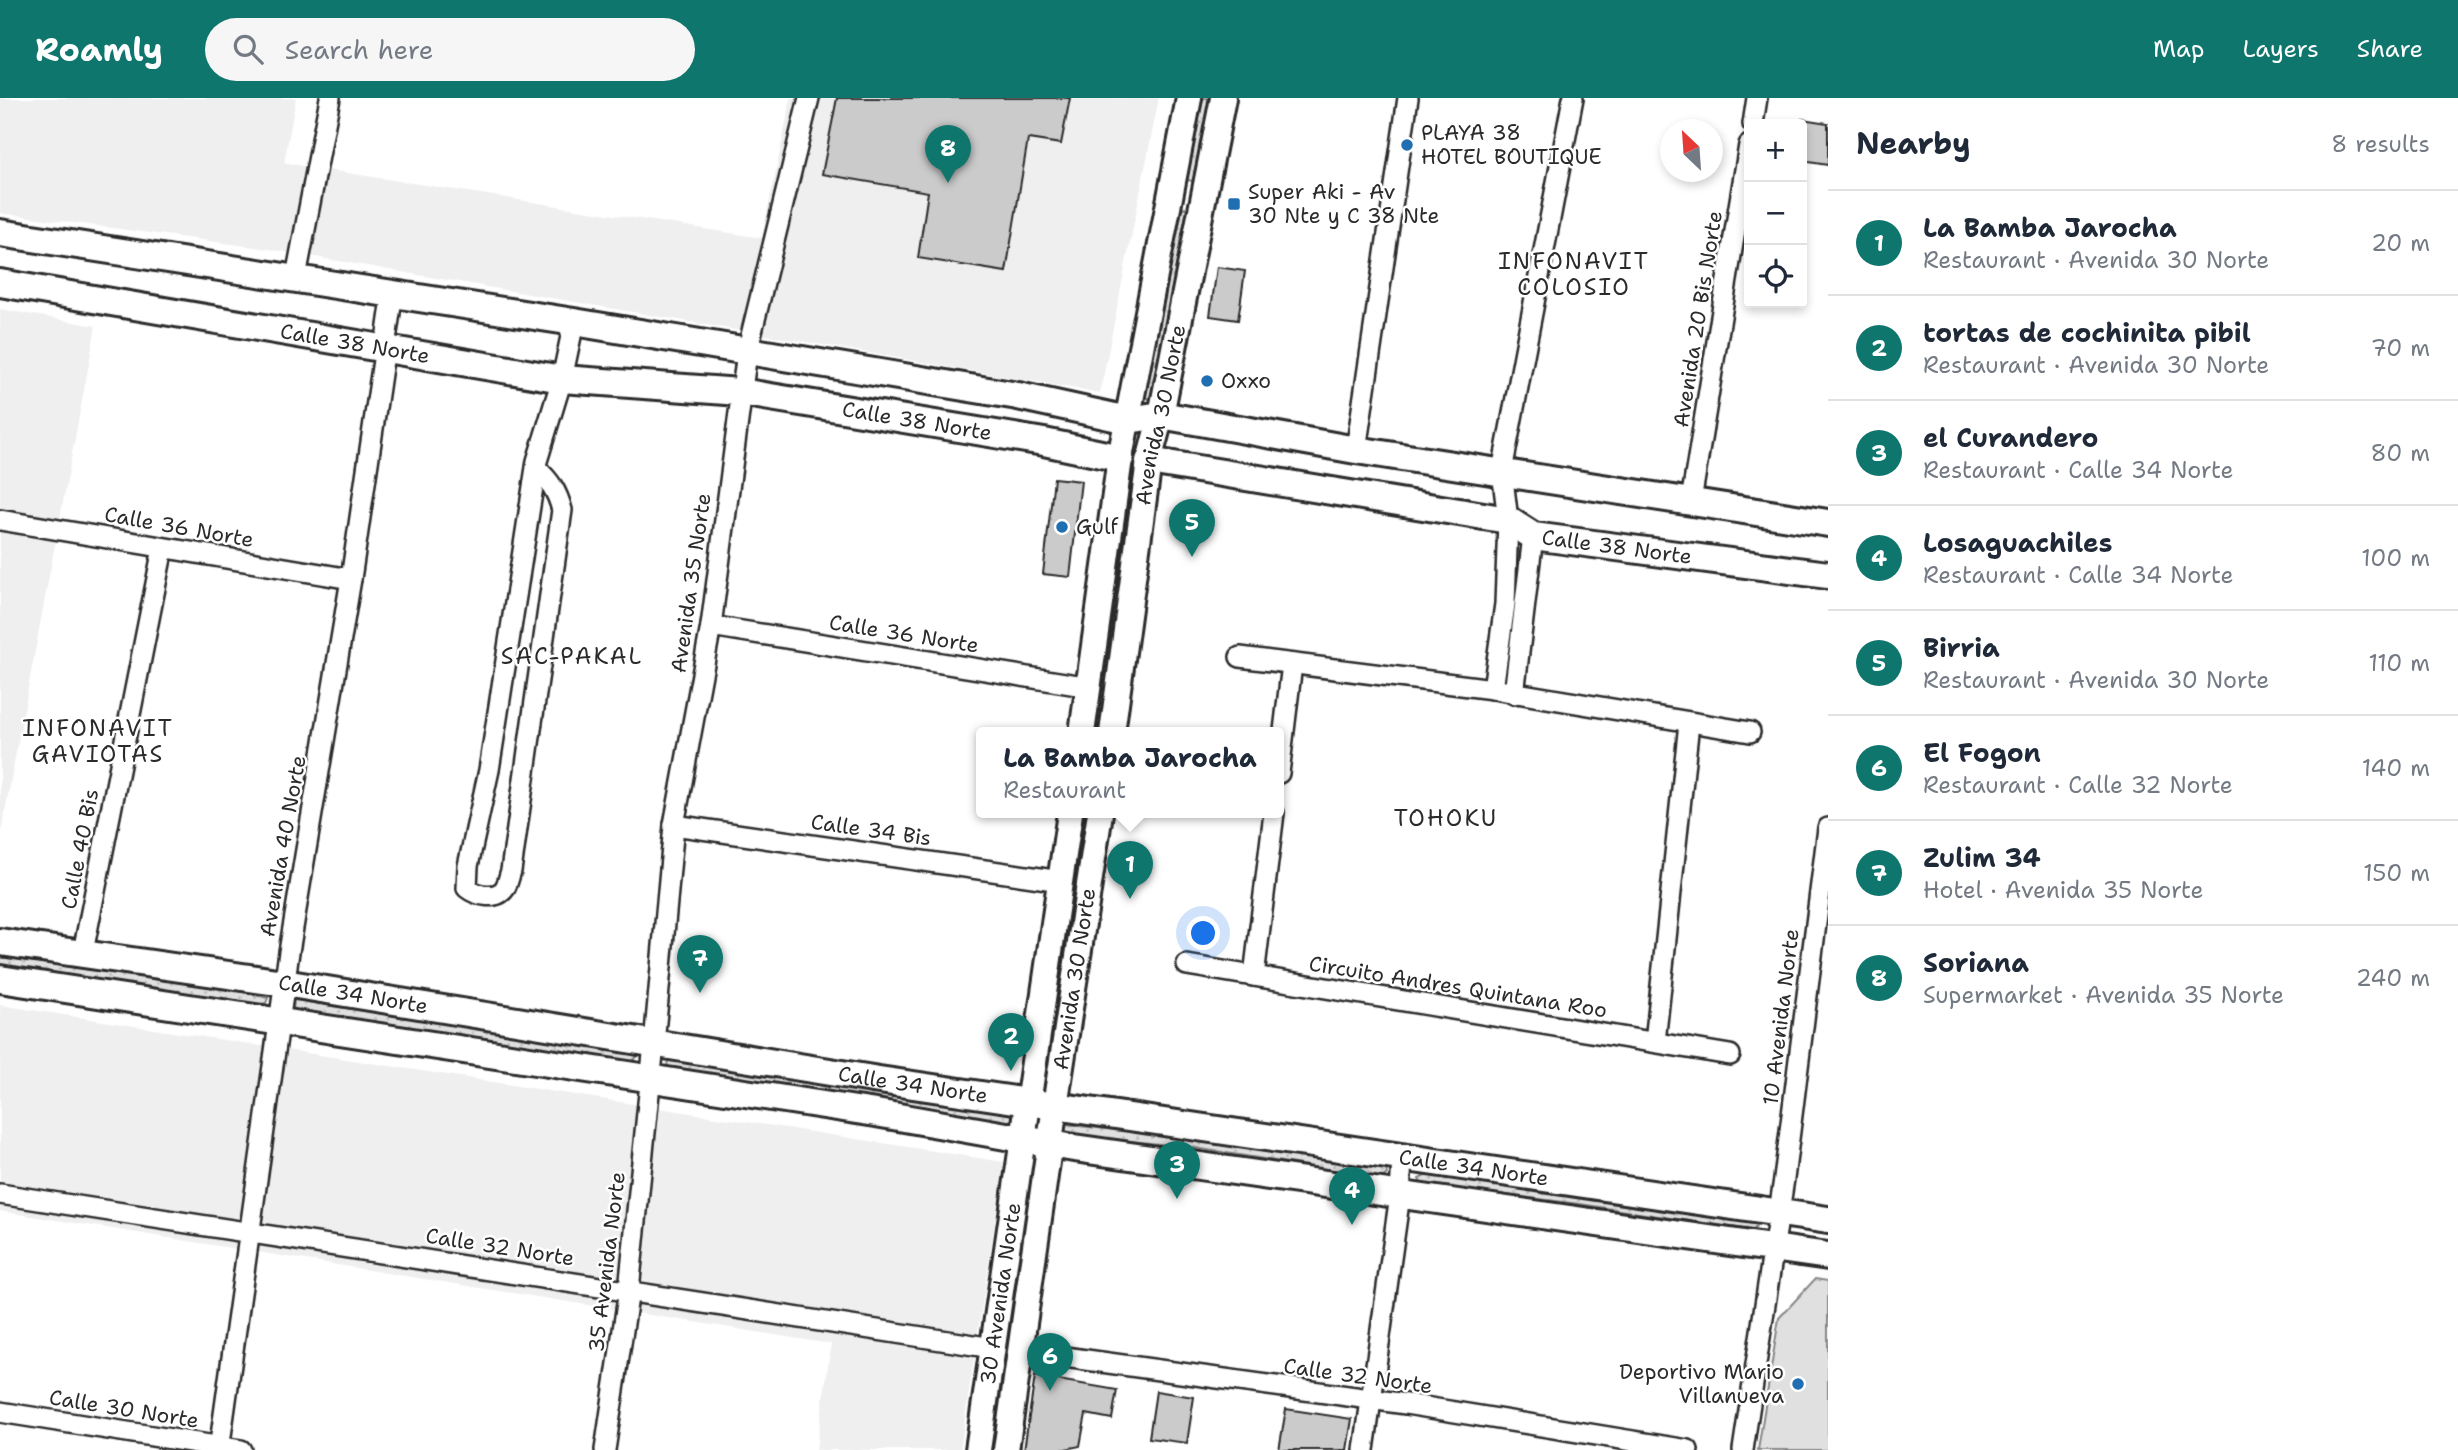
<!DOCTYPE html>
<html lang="en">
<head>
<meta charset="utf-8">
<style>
  :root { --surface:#fff; --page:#f6f6f7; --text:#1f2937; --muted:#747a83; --line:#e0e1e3; --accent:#0f766e }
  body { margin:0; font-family:"Shantell Sans",sans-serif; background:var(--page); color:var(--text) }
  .controls { position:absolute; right:21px; top:21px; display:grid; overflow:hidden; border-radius:7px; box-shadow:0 4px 10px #0003 }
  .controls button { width:63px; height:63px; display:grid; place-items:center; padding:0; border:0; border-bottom:2px solid var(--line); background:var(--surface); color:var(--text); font:35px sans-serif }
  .compass { position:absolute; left:1660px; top:21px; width:63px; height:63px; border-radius:50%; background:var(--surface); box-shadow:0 4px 10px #0003; rotate:335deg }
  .you { position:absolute; left:1204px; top:836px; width:24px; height:24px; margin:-18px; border:5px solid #fff; border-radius:50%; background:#1a73e8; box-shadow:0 0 0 10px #1a73e833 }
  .badge { display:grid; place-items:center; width:46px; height:46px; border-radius:50%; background:var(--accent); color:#fff; font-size:23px; font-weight:700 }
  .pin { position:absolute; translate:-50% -58px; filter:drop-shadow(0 2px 4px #0008) }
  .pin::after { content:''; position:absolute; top:37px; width:24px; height:21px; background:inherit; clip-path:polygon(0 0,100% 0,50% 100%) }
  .popup { position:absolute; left:976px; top:629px; width:308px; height:91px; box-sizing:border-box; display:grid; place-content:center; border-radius:7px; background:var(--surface); filter:drop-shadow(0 2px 5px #0005); font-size:23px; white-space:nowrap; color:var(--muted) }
  .popup b { font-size:26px; color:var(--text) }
  .popup::after { content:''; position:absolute; left:50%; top:100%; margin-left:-14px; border:14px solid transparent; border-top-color:var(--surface) }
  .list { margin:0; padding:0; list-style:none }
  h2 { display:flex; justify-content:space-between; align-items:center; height:91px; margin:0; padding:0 28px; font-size:30px }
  h2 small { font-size:23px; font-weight:400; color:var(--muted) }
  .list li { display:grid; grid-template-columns:46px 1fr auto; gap:21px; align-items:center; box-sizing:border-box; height:105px; padding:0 28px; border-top:2px solid var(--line) }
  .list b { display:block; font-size:26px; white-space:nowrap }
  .list p { margin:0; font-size:23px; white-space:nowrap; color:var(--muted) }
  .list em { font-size:23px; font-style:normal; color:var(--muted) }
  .icon { flex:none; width:38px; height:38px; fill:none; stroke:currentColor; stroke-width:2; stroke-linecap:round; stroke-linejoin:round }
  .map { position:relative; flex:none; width:1828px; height:1352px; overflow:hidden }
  header { display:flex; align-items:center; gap:42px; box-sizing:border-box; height:98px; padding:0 35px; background:var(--accent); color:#fff }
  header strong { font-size:33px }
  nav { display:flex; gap:38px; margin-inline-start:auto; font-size:24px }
  .search { width:490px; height:63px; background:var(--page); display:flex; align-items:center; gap:18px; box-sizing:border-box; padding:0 24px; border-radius:38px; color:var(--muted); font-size:26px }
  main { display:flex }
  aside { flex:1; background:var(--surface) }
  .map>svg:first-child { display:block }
  .built { fill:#efefef }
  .grass { fill:url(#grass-dots); stroke:#868686; stroke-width:2 }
  .pitch { fill:#e0e0e0; stroke:#868686; stroke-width:2 }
  .building { fill:#cbcbcb; stroke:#2b2b2b; stroke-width:2 }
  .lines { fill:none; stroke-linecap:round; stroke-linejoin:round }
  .minor-casing { stroke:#2b2b2b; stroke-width:24 }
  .tertiary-casing { stroke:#2b2b2b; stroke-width:30 }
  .secondary-casing { stroke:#2b2b2b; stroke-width:32 }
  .minor { stroke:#fff; stroke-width:19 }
  .tertiary { stroke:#fff; stroke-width:24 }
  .secondary { stroke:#fff; stroke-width:26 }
  .poi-dot { fill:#1f6fb2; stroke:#fff; stroke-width:2.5 }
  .labels { text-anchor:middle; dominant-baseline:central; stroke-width:5; stroke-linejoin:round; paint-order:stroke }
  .poi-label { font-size:21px; fill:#2b2b2b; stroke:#fff; text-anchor:start }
  .street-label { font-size:21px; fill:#2b2b2b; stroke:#fff }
  .neighbourhood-label { font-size:23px; letter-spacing:2px; fill:#2b2b2b; stroke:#fff }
</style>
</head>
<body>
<header>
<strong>Roamly</strong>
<div class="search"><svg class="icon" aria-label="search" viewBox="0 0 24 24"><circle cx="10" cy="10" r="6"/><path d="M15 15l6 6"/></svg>Search here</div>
<nav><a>Map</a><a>Layers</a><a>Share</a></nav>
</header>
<main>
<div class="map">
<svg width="1828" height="1352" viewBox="0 0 1828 1352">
  <defs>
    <pattern id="grass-dots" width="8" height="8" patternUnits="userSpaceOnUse" patternTransform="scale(1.75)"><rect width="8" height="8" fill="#e0e0e0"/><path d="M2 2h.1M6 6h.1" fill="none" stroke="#c0c0c0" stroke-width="1.8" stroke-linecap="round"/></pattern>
  </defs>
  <rect width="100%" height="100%" fill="#fff"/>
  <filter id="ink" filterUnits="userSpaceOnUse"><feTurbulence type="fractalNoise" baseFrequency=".0143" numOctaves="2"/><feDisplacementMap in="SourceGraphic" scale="14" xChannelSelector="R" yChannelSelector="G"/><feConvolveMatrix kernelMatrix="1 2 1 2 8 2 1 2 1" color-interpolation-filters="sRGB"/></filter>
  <g filter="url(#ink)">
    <!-- built -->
    <g class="built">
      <path d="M0,0H296L284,65L762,140L791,0H1159L1100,295L269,151L0,115Z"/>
      <path d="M0,211L96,228L0,740Z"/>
      <path d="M0,907L1004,1064L960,1352H816L831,1246L0,1113Z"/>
    </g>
    <!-- grass -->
    <g class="grass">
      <path d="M1203,0H1210L1193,83L1187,82Z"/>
      <path d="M1185,109L1187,113L1151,301L1145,300L1182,111Z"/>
      <path d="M1132,379L1135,380L1136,384L1099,635H1093Z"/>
      <path d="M1082,715H1088L1047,992H1043Z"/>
      <path d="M0,859L239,893L268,900L266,905L260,906L0,868Z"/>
      <path d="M294,902L629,953L637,959L631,964L627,963L293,912Z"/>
      <path d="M677,962L1011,1015L1013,1020L1008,1024L981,1020L672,971L667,968L668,963Z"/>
      <path d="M1061,1026L1198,1041L1386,1071L1387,1076L1382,1080L1195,1050L1059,1035Z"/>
      <path d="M1035,1061L1037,1065L995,1352H990L1031,1069Z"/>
      <path d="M1427,1077L1754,1124L1757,1128L1753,1132H1749L1580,1106L1422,1087L1419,1081Z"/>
    </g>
    <!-- pitch -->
    <path class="pitch" d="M1815,1181L1828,1183V1352H1758L1779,1220Z"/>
    <!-- building -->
    <g class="building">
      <path d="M837,0H1070L1061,46L1028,41L1006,174L918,160L928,94L822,76Z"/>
      <path d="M1802,21L1828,25V67L1802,63Z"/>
      <path d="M1217,169L1245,173L1238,222L1210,218Z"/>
      <path d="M1054,380L1081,383L1070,479L1043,476Z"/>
      <path d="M1035,1278L1117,1292L1112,1321L1086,1316L1080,1348L1061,1352H1024Z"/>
      <path d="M1156,1293L1194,1299L1187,1345L1149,1340Z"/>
      <path d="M1286,1311L1352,1321L1347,1352H1279Z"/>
    </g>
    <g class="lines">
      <!-- minor casing -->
      <g class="minor-casing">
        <g id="minor">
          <path d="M1753,26L1757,0"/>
          <path d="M296,179L330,0"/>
          <path d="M1356,352L1408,0"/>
          <path d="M536,370C550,383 557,393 562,412L511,773C509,778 508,785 505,790C497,802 477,798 467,790L468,768L489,672L537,363L562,281L574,224"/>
          <path d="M1691,403L1749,47"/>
          <path d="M0,422L351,481"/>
          <path d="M711,528L1090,589"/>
          <path d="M1240,559L1493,591L1750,634"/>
          <path d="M1493,591L1505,506L1508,422L1502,373L1573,0"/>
          <path d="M1514,596L1533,438"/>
          <path d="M1279,675L1292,566"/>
          <path d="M674,727L1061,783"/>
          <path d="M83,854L163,450"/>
          <path d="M1187,867L1730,957"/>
          <path d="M1254,878L1274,715"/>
          <path d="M1655,944L1689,625"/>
          <path d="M0,1096L993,1250"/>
          <path d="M1021,1253L1406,1306L1688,1352"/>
          <path d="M0,1314L241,1352"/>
          <path d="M219,1352L289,854L351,481L393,194"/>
          <path d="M605,1352L629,1192L654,946L674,727L711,528L747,254L809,0"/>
          <path d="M1364,1352L1400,1097L1402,1060"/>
          <path d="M1743,1352L1784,1081L1828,730"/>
        </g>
      </g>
      <!-- tertiary casing -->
      <g class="tertiary-casing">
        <g id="tertiary">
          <path d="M1082,635L1120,360L1189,0"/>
          <path id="s1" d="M1112,635L1149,363L1161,317L1223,0"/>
          <path id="s2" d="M978,1352L1070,715"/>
          <path id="s3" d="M1006,1352L1055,1008L1100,715"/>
        </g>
      </g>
      <!-- secondary casing -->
      <g class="secondary-casing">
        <g id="secondary">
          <path d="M0,135L574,224L1018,298L1128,322L1161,317L1356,352L1828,425"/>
          <path id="s4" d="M0,185L562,281L740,294L1044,344L1120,360"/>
          <path id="s5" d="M1149,363L1508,422L1533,438L1828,477"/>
          <path id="s6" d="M0,844L284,885L879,982L1828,1122"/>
          <path d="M0,881L876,1015L1074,1050L1828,1158"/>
        </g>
      </g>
      <!-- minor -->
      <use href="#minor" class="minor"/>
      <!-- tertiary -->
      <use href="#tertiary" class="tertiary"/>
      <!-- secondary -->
      <use href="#secondary" class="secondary"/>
    </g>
  </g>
  <!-- markers -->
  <g class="poi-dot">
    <circle cx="1407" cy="47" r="7"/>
    <rect x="1227" y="99" width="14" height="14" rx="3.5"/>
    <circle cx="1207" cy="283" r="7"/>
    <circle cx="1062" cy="429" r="7"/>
    <circle cx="1798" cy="1286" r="7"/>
  </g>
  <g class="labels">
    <!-- poi labels -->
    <g class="poi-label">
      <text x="1421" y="35">PLAYA 38<tspan x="1421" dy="24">HOTEL BOUTIQUE</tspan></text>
      <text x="1248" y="94">Super Aki - Av<tspan x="1248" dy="24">30 Nte y C 38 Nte</tspan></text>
      <text x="1221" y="283">Oxxo</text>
      <text x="1076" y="429">Gulf</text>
      <text x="1784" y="1274" text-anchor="end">Deportivo Mario<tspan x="1784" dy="24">Villanueva</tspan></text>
    </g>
    <!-- street labels -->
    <g class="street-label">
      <text transform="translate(1698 221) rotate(-81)">Avenida 20 Bis Norte</text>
      <text stroke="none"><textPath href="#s4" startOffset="360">Calle 38 Norte</textPath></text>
      <text stroke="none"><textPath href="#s1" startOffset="322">Avenida 30 Norte</textPath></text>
      <text stroke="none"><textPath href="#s4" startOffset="928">Calle 38 Norte</textPath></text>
      <text transform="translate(179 429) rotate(10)">Calle 36 Norte</text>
      <text stroke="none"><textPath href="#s5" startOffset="478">Calle 38 Norte</textPath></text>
      <text transform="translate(691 485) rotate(-82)">Avenida 35 Norte</text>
      <text transform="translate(904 536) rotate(9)">Calle 36 Norte</text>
      <text transform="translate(871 732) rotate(8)">Calle 34 Bis</text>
      <text transform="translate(283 748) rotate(-80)">Avenida 40 Norte</text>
      <text transform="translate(80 751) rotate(-79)">Calle 40 Bis</text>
      <text stroke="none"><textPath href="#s3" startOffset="476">Avenida 30 Norte</textPath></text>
      <text transform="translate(1458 889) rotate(9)">Circuito Andres Quintana Roo</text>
      <text stroke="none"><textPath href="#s6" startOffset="357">Calle 34 Norte</textPath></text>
      <text transform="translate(1781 919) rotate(-83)">10 Avenida Norte</text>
      <text stroke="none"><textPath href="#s6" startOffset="924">Calle 34 Norte</textPath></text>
      <text stroke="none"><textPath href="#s6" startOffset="1491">Calle 34 Norte</textPath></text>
      <text transform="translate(500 1149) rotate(9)">Calle 32 Norte</text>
      <text transform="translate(607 1164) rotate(-83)">35 Avenida Norte</text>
      <text stroke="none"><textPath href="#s2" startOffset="158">30 Avenida Norte</textPath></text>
      <text transform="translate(1358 1278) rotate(8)">Calle 32 Norte</text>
      <text transform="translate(124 1311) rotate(9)">Calle 30 Norte</text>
    </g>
    <!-- neighbourhood labels -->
    <g class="neighbourhood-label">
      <text x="1574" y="163">INFONAVIT<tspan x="1574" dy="26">COLOSIO</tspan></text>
      <text x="572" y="558">SAC-PAKAL</text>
      <text x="98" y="630">INFONAVIT<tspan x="98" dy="26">GAVIOTAS</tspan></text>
      <text x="1446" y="720">TOHOKU</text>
    </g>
  </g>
</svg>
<div class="controls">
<button>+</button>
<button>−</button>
<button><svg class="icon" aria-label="locate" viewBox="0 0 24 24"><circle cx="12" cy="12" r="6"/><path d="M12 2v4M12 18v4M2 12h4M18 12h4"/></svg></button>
</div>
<svg class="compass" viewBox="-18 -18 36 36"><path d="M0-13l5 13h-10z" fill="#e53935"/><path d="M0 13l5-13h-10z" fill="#747a83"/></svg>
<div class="you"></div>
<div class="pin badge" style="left:1130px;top:801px">1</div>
<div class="popup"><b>La Bamba Jarocha</b>Restaurant</div>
<div class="pin badge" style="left:1011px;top:973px">2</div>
<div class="pin badge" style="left:1177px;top:1101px">3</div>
<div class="pin badge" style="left:1352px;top:1127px">4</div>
<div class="pin badge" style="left:1192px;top:459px">5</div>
<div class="pin badge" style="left:1050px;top:1293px">6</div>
<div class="pin badge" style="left:700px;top:895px">7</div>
<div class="pin badge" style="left:948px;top:85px">8</div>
</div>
<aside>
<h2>Nearby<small>8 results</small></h2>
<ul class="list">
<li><span class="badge">1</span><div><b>La Bamba Jarocha</b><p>Restaurant · Avenida 30 Norte</p></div><em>20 m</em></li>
<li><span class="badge">2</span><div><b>tortas de cochinita pibil</b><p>Restaurant · Avenida 30 Norte</p></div><em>70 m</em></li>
<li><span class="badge">3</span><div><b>el Curandero</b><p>Restaurant · Calle 34 Norte</p></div><em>80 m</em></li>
<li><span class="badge">4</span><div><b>Losaguachiles</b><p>Restaurant · Calle 34 Norte</p></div><em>100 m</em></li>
<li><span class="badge">5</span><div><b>Birria</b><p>Restaurant · Avenida 30 Norte</p></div><em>110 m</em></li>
<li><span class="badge">6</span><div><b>El Fogon</b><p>Restaurant · Calle 32 Norte</p></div><em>140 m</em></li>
<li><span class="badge">7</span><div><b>Zulim 34</b><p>Hotel · Avenida 35 Norte</p></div><em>150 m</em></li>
<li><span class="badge">8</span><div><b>Soriana</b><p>Supermarket · Avenida 35 Norte</p></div><em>240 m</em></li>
</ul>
</aside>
</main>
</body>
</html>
